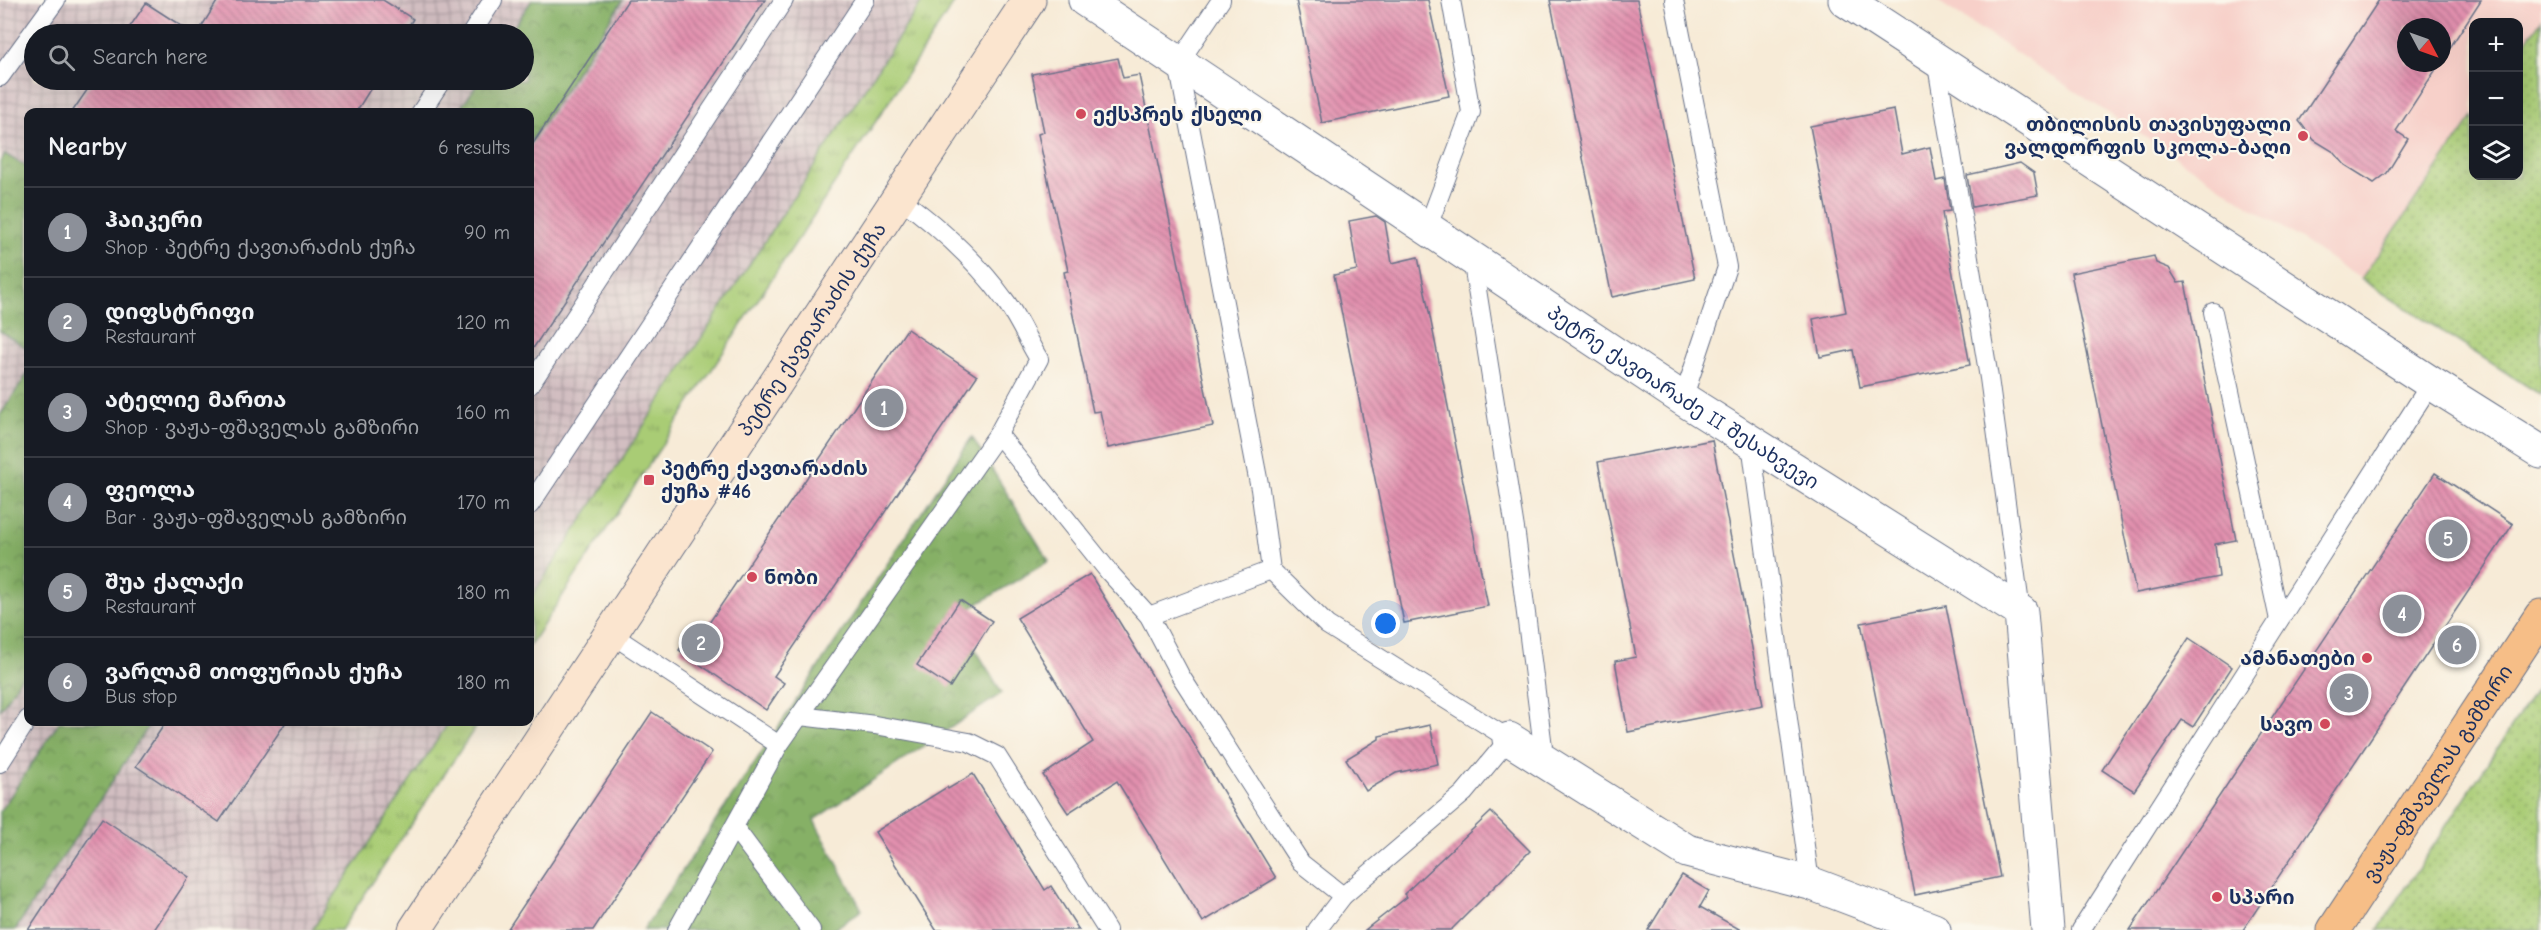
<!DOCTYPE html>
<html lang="en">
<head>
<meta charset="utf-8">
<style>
  :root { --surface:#171b24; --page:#20242c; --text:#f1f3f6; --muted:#9ea1a6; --line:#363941; --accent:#8c9099 }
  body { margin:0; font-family:"Comic Neue","Noto Sans Georgian",sans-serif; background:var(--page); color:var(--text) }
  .controls { position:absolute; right:18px; top:18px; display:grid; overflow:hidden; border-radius:12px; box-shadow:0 6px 24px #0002 }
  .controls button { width:54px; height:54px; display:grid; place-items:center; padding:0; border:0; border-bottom:2px solid var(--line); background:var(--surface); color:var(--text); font:30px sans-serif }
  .compass { position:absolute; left:2397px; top:18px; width:54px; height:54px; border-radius:50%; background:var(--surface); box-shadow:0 6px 24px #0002; rotate:131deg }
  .you { position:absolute; left:1386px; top:624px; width:21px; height:21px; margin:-15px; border:4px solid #fff; border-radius:50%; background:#1a73e8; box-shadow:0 0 0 9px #1a73e833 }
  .badge { display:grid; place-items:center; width:39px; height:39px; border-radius:50%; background:var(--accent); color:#fff; font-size:20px; font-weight:700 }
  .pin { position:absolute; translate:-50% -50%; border:3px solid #fff; box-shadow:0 2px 6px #0006 }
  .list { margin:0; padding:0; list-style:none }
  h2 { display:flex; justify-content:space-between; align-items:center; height:78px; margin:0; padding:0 24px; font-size:26px }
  h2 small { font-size:20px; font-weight:400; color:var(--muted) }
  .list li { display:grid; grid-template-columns:39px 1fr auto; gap:18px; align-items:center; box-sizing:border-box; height:90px; padding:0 24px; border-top:2px solid var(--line) }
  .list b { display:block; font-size:22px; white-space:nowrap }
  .list p { margin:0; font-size:20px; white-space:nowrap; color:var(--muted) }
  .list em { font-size:20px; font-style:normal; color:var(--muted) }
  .icon { flex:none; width:33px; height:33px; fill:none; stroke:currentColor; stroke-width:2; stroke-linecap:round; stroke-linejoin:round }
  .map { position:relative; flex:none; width:2541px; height:930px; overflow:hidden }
  .search { position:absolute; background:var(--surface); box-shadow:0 6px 24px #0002; left:24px; top:24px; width:510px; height:66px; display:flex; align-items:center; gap:15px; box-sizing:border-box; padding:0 21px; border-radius:33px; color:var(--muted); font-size:22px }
  .panel { position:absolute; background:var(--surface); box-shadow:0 6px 24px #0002; left:24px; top:108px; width:510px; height:618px; border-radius:12px }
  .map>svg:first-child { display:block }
  .built { fill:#f7d0c9; fill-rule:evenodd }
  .industrial { fill:url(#industrial-grid); fill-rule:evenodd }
  .grass { fill:url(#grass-tufts); stroke:#627e6a; stroke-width:1.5 }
  .forest { fill:url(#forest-crowns); stroke:#507062; stroke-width:1.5 }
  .park { fill:url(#park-dots); stroke:#627e6a; stroke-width:1.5 }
  .building { fill:url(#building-back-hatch) }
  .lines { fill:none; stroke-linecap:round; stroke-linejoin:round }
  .lane-casing { stroke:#687188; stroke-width:20 }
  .street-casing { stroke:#687188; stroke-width:35 }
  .secondary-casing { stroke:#687188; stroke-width:35 }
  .primary-casing { stroke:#687188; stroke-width:35 }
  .lane { stroke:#fff; stroke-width:18 }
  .street { stroke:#fff; stroke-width:33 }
  .secondary { stroke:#fbe5cf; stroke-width:33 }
  .primary { stroke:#f6be87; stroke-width:33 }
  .poi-dot { fill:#d1495b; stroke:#fbf7ec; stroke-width:2 }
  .labels { text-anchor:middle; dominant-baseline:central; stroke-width:4.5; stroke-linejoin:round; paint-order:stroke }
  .poi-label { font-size:20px; font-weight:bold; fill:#1b2f5e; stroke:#fbf7ec; text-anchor:start }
  .street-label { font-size:20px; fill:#1b2f5e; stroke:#fbf7ec }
</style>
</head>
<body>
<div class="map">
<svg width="2541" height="930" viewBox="0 0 2541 930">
  <defs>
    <pattern id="industrial-grid" width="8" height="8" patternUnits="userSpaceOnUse" patternTransform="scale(1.5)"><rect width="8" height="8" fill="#d2bec1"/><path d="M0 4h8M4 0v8" fill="none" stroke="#aa9ba0"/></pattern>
    <pattern id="grass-tufts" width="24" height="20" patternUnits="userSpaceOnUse" patternTransform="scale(1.5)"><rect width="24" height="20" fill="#a9cc75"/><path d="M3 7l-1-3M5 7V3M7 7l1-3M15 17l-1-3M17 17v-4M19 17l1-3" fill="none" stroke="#89a663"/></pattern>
    <pattern id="forest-crowns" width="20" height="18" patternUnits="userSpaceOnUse" patternTransform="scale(1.5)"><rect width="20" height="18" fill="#86b066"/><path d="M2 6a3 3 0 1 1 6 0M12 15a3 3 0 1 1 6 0" fill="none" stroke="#6d9057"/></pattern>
    <pattern id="park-dots" width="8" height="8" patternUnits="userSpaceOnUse" patternTransform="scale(1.5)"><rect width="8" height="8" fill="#a9cc75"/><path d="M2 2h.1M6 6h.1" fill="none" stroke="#89a663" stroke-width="1.8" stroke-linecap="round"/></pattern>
    <pattern id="building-back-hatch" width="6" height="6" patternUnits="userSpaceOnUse" patternTransform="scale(1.5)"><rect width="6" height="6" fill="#e290ae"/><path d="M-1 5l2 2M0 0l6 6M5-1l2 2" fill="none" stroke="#b67691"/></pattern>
  </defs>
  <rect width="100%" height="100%" fill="#fbf7ec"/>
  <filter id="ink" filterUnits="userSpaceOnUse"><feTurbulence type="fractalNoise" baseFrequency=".0167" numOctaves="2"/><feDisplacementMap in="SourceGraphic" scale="12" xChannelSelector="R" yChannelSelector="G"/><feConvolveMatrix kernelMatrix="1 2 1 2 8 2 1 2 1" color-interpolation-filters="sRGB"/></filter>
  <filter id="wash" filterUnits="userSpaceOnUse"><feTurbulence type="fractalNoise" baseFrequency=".008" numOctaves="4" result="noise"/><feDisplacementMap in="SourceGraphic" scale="24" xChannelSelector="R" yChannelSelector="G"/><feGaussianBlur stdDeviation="1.35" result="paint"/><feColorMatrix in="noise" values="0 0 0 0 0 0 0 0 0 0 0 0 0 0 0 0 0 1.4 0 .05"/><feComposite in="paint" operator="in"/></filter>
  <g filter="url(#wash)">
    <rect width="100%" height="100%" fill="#f7ebd7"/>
    <!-- built -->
    <path class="built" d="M1936,0H2541V20L2519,52L2518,22H2474L2473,117L2361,279ZM2406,27H2442V63H2406Z"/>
    <!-- industrial -->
    <path class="industrial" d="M0,0H923L530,599V112H28V722H449L312,930H0ZM34,34H524V80H34Z"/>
    <!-- grass -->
    <g class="grass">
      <path d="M923,0H956L530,645V599Z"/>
      <path d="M449,722H479L341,930H312Z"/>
    </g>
    <!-- forest -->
    <g class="forest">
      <path d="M532,0H623L530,143V112H458L480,80H524V34H509Z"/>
      <path d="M5,154L28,168V349L0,331V162Z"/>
      <path d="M28,373V667L0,710V415Z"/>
      <path d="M972,437L1049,561L956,617L1002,693L814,820L862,910L833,930H643Z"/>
      <path d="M59,722H151L15,930H0V812Z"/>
    </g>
    <!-- park -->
    <g class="park">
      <path d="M2541,20V395L2361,279L2473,117L2474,176H2518L2519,52Z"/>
      <path d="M2541,682V930H2378Z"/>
    </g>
    <g id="blocks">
      <!-- building -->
      <g class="building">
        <path d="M218,0H383L413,19L404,34H197Z"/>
        <path d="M628,0H765L530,353V148Z"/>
        <path d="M1296,0H1428L1449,96L1322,123Z"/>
        <path d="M1550,0H1637L1695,279L1612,297Z"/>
        <path d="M2379,0H2481L2442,60V27H2406V63H2440L2396,131L2408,139L2387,173L2374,183L2345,165L2334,152L2314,140L2299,121Z"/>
        <path d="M146,3L194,34H125Z"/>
        <path d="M1118,58L1123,78L1139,75L1213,426L1108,448L1100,411L1093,412L1064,272L1068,271L1038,134L1044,132L1032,74Z"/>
        <path d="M94,80H376L356,112H72Z"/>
        <path d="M1894,110L1902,154L1930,147L1936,181L1945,179L1950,211L1942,212L1944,226L1970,365L1860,387L1853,350L1820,357L1813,319L1846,312L1810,126Z"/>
        <path d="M2020,163L2034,173L2038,195L1972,207L1967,175Z"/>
        <path d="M1376,216L1385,222L1392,263L1418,257L1488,606L1404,623L1334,275L1357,270L1349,221Z"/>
        <path d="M2154,256L2156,263L2169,268L2178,283L2185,282L2236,540L2215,544L2219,577L2136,593L2071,273Z"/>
        <path d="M907,329L977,376L774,676L784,683L766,710L679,650L697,624L705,629Z"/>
        <path d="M1712,440L1763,705L1628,732L1615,661L1636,657L1598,462Z"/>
        <path d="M2435,473L2513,524L2361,753L2243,930H2130Z"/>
        <path d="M1090,574L1276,878L1203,922L1117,781L1068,813L1043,775L1093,742L1017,618Z"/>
        <path d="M960,600L992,621L950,687L917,665Z"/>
        <path d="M1946,606L2000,877L1915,895L1861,623Z"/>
        <path d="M2189,638L2232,667L2193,727L2182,720L2134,791L2102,770Z"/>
        <path d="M652,712L712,752L593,930H507Z"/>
        <path d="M166,722H286L219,822L136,766Z"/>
        <path d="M1430,725L1438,764L1396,773L1366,791L1346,759L1379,739V736Z"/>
        <path d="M973,774L1045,890L1051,886L1079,930H936L875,832L947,787L948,789Z"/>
        <path d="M1491,812L1530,851L1451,930H1365L1407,897L1404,894Z"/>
        <path d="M102,818L189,877L154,930H28Z"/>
        <path d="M1682,875L1709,891L1700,907L1741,930H1648Z"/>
      </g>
    </g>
  </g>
  <g filter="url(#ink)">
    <use href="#blocks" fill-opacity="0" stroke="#687188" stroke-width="1.5"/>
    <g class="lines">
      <!-- lane casing -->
      <g class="lane-casing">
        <g id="lane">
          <path d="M1221,0L1178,64L1260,489L1271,570L1327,625L1509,739L1464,793L1343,896L1317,930"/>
          <path d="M1674,0L1727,267L1683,399"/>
          <path d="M471,34L493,0"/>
          <path d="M1936,59L1989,378L2021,612"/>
          <path d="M0,77L56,0"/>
          <path d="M421,112L442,80"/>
          <path d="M1427,229L1471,112L1451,0"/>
          <path d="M1472,258L1516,535L1545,763"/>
          <path d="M2213,312L2279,620"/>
          <path d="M530,385L784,0"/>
          <path d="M998,434L1109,572L1149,616L1180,675L1301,863L1343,896"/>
          <path d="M1751,443L1810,883"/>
          <path d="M530,505L865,0"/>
          <path d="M1149,616L1271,570"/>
          <path d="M611,634L779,745"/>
          <path d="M800,716L875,725L969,742L997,756L1107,930"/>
          <path d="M0,763L28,719"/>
          <path d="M734,827L811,930"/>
          <path d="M677,930L779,745L998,434L1039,359C1027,340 1018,317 1004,299C975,259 938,226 898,197"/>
          <path d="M2081,930L2431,383"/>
        </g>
      </g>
      <!-- street casing -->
      <g class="street-casing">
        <g id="street">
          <path id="s1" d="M1085,0L1683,399L2021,612L2048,930"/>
          <path d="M1845,0L2431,383L2541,452"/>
          <path d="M1509,739L1687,851L1810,883L1934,930"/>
        </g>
      </g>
      <!-- secondary casing -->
      <g class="secondary-casing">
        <g id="secondary">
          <path id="s2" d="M415,930L1029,0"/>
        </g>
      </g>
      <!-- primary casing -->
      <g class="primary-casing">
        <g id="primary">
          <path id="s3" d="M2334,930L2541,616"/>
        </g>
      </g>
      <!-- lane -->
      <use href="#lane" class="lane"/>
      <!-- street -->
      <use href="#street" class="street"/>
      <!-- secondary -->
      <use href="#secondary" class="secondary"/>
      <!-- primary -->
      <use href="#primary" class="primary"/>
    </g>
  </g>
  <!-- markers -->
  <g class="poi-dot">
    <circle cx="1081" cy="114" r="6"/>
    <circle cx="2303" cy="136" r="6"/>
    <rect x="643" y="474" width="12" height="12" rx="3"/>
    <circle cx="752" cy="577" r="6"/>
    <circle cx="2367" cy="658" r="6"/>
    <circle cx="2325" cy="724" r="6"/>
    <circle cx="2217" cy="897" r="6"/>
  </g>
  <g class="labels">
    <!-- poi labels -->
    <g class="poi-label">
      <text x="1093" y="114">ექსპრეს ქსელი</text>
      <text x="2291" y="124" text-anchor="end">თბილისის თავისუფალი<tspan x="2291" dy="23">ვალდორფის სკოლა-ბაღი</tspan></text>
      <text x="661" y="468">პეტრე ქავთარაძის<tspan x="661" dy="23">ქუჩა #46</tspan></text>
      <text x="764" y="577">ნობი</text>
      <text x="2355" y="658" text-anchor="end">ამანათები</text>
      <text x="2313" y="724" text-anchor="end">სავო</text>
      <text x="2229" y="897">სპარი</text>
    </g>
    <!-- street labels -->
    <g class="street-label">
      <text stroke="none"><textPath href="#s2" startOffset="720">პეტრე ქავთარაძის ქუჩა</textPath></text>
      <text stroke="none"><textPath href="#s1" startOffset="718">პეტრე ქავთარაძე II შესახვევი</textPath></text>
      <text stroke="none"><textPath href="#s3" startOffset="188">ვაჟა-ფშაველას გამზირი</textPath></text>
    </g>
  </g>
</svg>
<div class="controls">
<button>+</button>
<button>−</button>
<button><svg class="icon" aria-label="layers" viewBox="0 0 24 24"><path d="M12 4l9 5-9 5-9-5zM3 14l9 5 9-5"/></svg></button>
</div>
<svg class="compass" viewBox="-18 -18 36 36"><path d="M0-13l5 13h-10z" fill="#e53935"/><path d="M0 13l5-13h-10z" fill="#9ea1a6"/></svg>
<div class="you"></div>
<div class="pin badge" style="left:884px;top:408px">1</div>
<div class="pin badge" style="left:701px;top:643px">2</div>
<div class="pin badge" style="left:2349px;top:693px">3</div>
<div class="pin badge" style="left:2402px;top:614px">4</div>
<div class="pin badge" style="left:2448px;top:539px">5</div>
<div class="pin badge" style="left:2457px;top:645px">6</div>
<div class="search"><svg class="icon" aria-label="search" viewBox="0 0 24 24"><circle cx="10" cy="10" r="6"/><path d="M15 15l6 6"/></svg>Search here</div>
<section class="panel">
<h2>Nearby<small>6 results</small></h2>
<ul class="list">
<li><span class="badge">1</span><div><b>ჰაიკერი</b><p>Shop · პეტრე ქავთარაძის ქუჩა</p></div><em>90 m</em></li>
<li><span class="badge">2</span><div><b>დიფსტრიფი</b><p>Restaurant</p></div><em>120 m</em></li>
<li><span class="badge">3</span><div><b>ატელიე მართა</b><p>Shop · ვაჟა-ფშაველას გამზირი</p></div><em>160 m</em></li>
<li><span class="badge">4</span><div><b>ფეოლა</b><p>Bar · ვაჟა-ფშაველას გამზირი</p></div><em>170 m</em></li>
<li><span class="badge">5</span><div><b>შუა ქალაქი</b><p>Restaurant</p></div><em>180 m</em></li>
<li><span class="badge">6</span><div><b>ვარლამ თოფურიას ქუჩა</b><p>Bus stop</p></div><em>180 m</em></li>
</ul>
</section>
</div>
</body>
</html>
